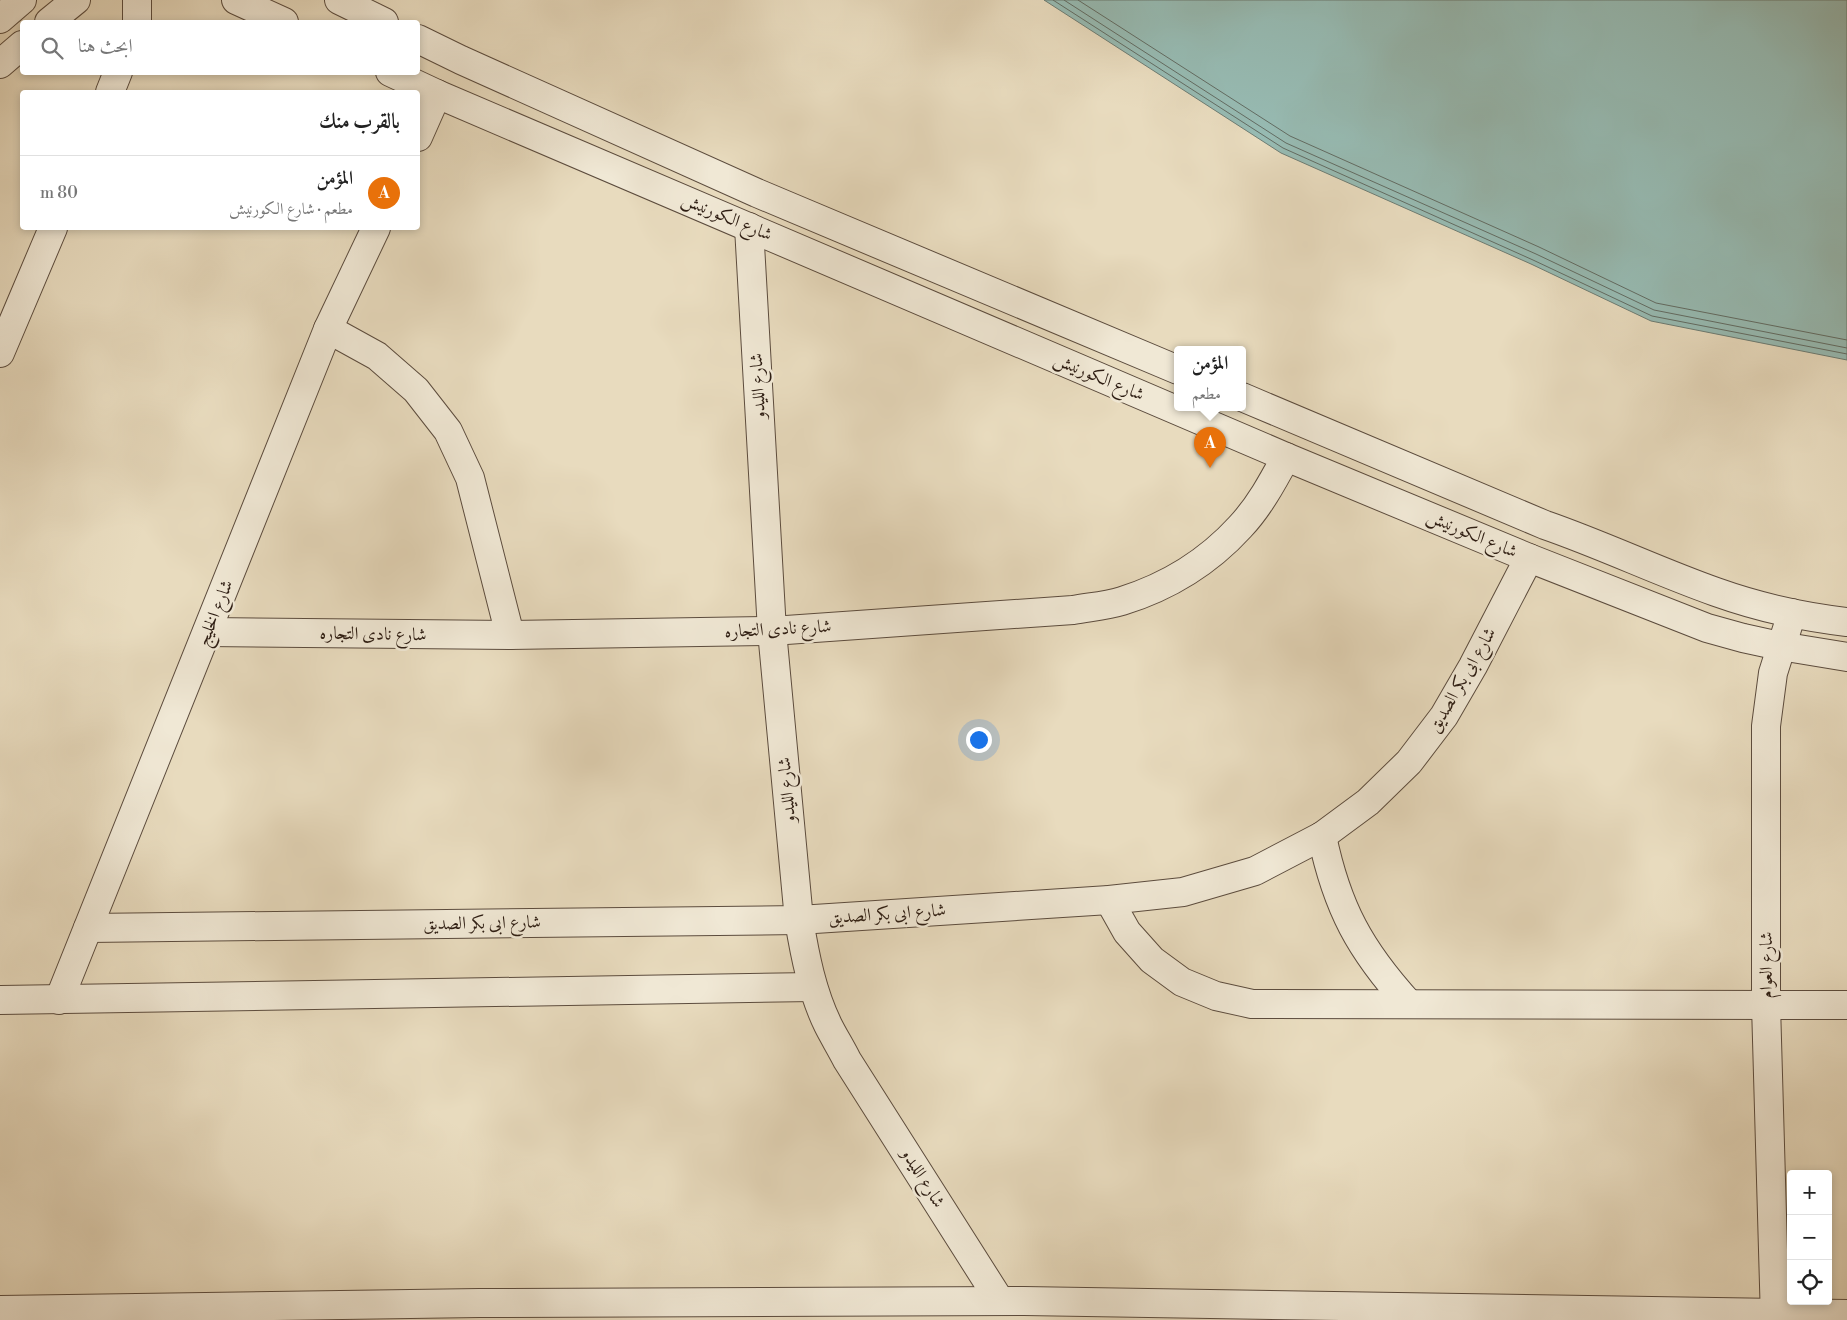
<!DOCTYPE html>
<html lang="ar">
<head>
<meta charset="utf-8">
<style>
  :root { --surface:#fff; --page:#f6f6f6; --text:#222; --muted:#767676; --line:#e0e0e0; --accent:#8f2418 }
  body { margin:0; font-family:"Libre Bodoni",Amiri,serif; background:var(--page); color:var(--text); direction:rtl }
  .controls { position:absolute; right:15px; bottom:15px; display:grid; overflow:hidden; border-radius:5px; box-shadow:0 2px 8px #0003 }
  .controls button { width:45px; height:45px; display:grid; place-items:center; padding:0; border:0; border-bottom:1px solid var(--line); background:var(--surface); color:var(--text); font:25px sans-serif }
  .you { position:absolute; left:978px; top:739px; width:18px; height:18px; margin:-12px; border:4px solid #fff; border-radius:50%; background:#1a73e8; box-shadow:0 0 0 8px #1a73e833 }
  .badge { display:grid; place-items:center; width:32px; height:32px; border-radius:50%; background:var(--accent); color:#fff; font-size:16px; font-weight:700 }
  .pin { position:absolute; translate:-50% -41px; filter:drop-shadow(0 1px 2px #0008) }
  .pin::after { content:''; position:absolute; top:26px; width:18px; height:15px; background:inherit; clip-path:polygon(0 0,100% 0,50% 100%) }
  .popup { position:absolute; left:1174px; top:346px; width:72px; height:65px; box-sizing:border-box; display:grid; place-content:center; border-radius:5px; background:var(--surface); filter:drop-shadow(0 1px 4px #0005); font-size:16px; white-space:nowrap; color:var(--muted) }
  .popup b { font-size:19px; color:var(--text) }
  .popup::after { content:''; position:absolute; left:50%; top:100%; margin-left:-10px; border:10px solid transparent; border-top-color:var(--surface) }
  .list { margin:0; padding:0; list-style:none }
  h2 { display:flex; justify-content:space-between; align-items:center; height:65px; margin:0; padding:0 20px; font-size:21px }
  h2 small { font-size:16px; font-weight:400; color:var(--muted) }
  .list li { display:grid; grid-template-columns:32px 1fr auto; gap:15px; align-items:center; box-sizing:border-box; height:75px; padding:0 20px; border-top:1px solid var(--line) }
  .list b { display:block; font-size:19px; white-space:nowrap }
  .list p { margin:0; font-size:16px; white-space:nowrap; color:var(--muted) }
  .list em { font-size:16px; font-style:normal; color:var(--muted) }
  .icon { flex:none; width:28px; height:28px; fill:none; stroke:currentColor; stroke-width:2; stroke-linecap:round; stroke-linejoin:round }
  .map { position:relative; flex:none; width:1847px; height:1320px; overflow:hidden; direction:ltr }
  .search { position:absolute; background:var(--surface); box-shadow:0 2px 8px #0003; left:20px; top:20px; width:400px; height:55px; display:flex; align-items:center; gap:12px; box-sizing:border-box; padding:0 18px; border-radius:5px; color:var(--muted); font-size:19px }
  .panel { position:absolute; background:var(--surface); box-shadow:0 2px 8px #0003; left:20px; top:90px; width:400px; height:140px; border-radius:5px; direction:rtl }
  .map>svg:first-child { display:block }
  .water { fill:#97bbb3; stroke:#6d7c73 }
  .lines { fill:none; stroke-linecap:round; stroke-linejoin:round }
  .shore { stroke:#626c63; stroke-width:1 }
  .minor-casing { stroke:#5c4c3e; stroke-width:30 }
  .minor { stroke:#f0e8d5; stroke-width:28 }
  .labels { text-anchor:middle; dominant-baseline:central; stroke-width:5; stroke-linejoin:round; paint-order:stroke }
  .street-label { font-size:18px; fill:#2d1d13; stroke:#f0e8d5 }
</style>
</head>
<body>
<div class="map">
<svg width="1847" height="1320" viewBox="0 0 1847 1320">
  <rect width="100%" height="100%" fill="#e8dbbe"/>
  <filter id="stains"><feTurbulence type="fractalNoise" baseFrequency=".004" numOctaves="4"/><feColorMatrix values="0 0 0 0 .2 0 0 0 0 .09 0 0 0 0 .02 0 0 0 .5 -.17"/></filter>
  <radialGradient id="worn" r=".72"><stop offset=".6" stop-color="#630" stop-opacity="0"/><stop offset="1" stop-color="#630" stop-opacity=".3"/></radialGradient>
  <!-- water -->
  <path class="water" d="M1044,0H1847V360L1651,321L1531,264L1281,153Z"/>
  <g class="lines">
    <!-- shore -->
    <g class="shore">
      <path d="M1053,0L1283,148L1533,260L1652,316L1847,354"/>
      <path d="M1064,0L1286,143L1536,254L1654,310L1847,348"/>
      <path d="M1078,0L1290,136L1539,247L1656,303L1847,340"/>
    </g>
    <!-- minor casing -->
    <g class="minor-casing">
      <g id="minor">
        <path d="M137,0V22"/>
        <path d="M236,0L284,22"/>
        <path d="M339,0L384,22"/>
        <path d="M0,19L22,0"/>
        <path d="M49,22L76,0"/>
        <path d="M418,39L461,60L757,193L1178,370"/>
        <path d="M0,64L22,45"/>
        <path d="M390,72L437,94L1286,457L1529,558L1707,628L1743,638L1780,646L1847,657"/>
        <path d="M110,92L118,72"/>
        <path d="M418,137L437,94"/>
        <path d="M749,227L772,631L799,920C805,956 812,992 828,1025C834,1037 841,1048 847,1060L1000,1301"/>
        <path d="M328,329L377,356L416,390L448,431L470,478L510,635"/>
        <path d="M0,353L53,228"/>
        <path d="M1242,397L1545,525C1603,545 1659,572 1716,592C1758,607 1803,617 1847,622"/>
        <path d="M207,632L510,635L772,631L1073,610C1089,607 1106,606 1122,601C1167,587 1208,562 1240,527C1259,507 1273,481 1286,457"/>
        <path d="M1322,836C1337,908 1360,950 1409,1004"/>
        <path d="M1109,900L1127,932L1152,960L1182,982L1216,996L1252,1004L1847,1005"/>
        <path d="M88,928L799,920L1109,900L1183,892L1255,871L1322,836L1368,802L1409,762L1444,716L1473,666L1529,558"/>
        <path d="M0,1000L813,987"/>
        <path d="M59,1000L328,329L376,228"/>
        <path d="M0,1310L479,1303L1024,1301L1847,1314"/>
        <path d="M1775,1320L1766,1005V726L1773,673L1792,613"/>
      </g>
    </g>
    <!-- minor -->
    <use href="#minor" class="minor"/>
  </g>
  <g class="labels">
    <!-- street labels -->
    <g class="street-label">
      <text transform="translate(727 217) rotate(23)">شارع الكورنيش</text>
      <text transform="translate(1099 377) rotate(23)">شارع الكورنيش</text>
      <text transform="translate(758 386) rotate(-93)">شارع الليدو</text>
      <text transform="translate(1472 534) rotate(23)">شارع الكورنيش</text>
      <text transform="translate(215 613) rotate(-68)">شارع الخليج</text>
      <text transform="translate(778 629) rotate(-3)">شارع نادى التجاره</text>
      <text transform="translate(373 634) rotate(1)">شارع نادى التجاره</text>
      <text transform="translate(1462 680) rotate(-60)">شارع ابى بكر الصديق</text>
      <text transform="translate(787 790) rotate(-95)">شارع الليدو</text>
      <text transform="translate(887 914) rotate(-4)">شارع ابى بكر الصديق</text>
      <text transform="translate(482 923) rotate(-1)">شارع ابى بكر الصديق</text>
      <text transform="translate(1766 965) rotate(-90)">شارع العوام</text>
      <text transform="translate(923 1178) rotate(58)">شارع الليدو</text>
    </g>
  </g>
  <rect width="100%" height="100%" filter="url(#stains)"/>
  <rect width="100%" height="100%" fill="url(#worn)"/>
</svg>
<div class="controls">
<button>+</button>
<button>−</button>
<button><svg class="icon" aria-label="locate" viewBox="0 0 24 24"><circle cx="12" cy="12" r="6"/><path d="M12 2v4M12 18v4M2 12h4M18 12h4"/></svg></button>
</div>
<div class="you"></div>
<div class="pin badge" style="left:1210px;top:468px;background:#e8710a">A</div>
<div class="popup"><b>المؤمن</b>مطعم</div>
<div class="search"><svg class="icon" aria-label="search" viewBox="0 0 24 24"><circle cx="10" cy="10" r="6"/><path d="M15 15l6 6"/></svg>ابحث هنا</div>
<section class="panel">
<h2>بالقرب منك<small></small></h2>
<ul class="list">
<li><span class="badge" style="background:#e8710a">A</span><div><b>المؤمن</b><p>مطعم · شارع الكورنيش</p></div><em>80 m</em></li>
</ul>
</section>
</div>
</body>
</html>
